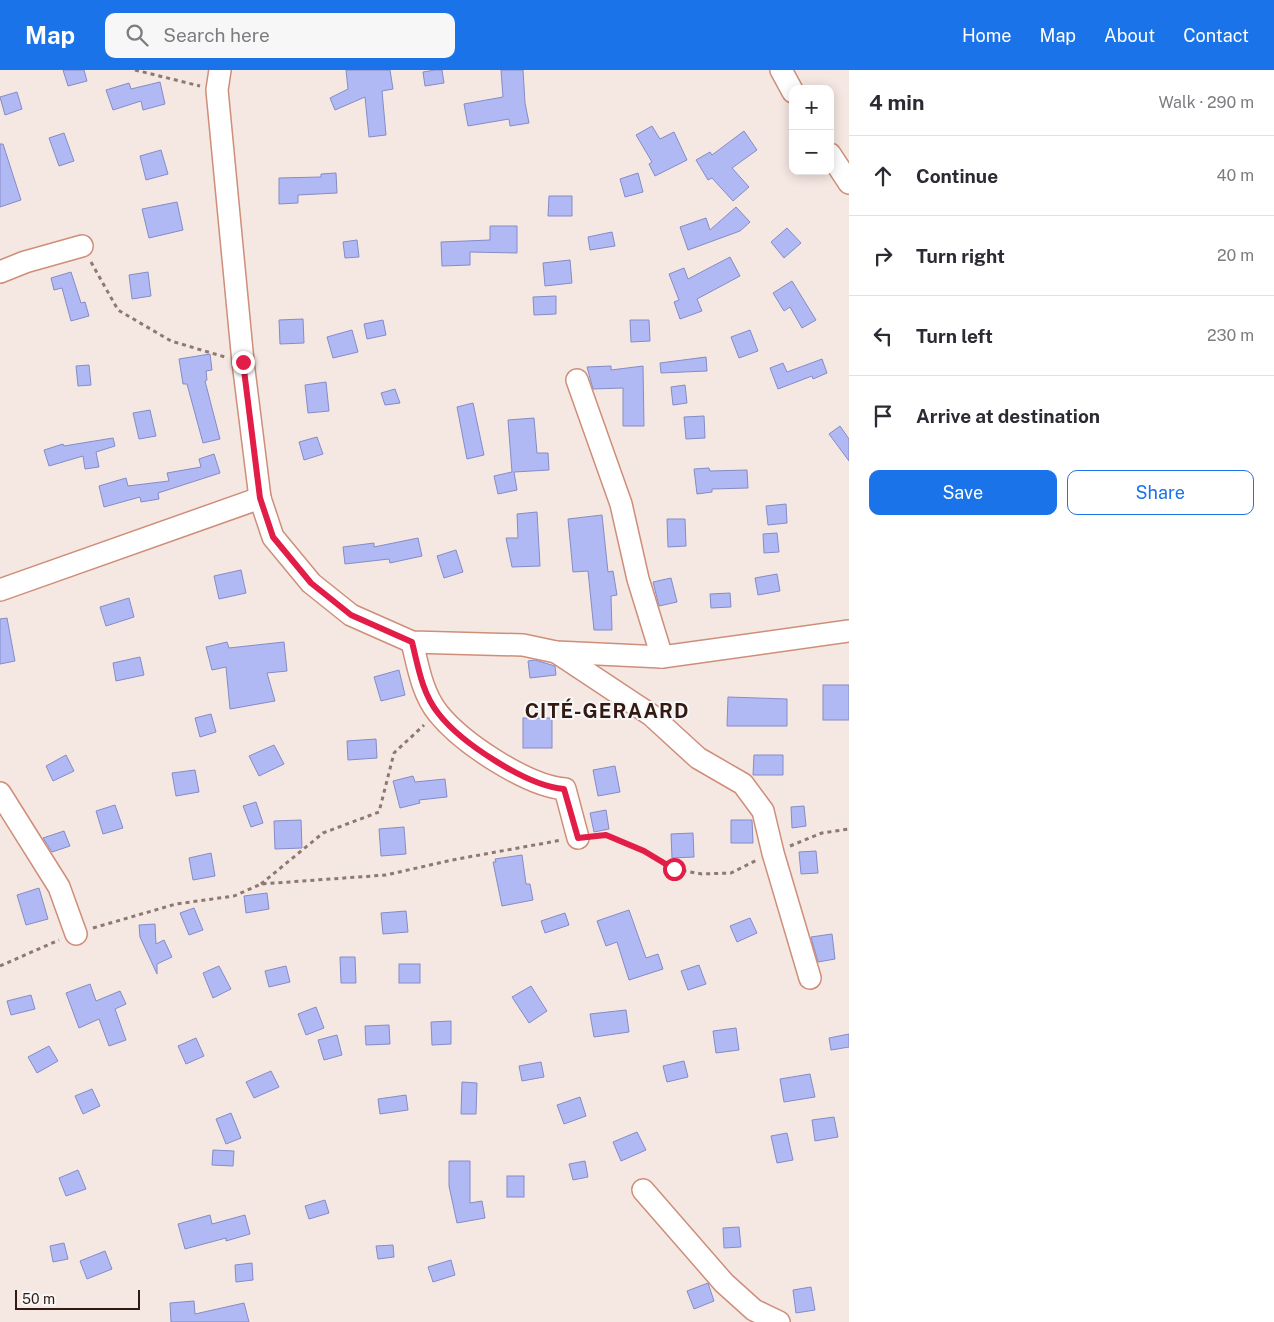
<!DOCTYPE html>
<html lang="en">
<head>
<meta charset="utf-8">
<style>
  :root { --surface:#fff; --page:#f7f7f7; --text:#2b2b33; --muted:#7c7c81; --line:#e1e1e2; --accent:#1a73e8 }
  body { margin:0; font-family:"Public Sans",sans-serif; background:var(--page); color:var(--text) }
  .controls { position:absolute; right:15px; top:15px; display:grid; overflow:hidden; border-radius:10px; box-shadow:0 2px 12px #0003 }
  .controls button { width:45px; height:45px; display:grid; place-items:center; padding:0; border:0; border-bottom:1px solid var(--line); background:var(--surface); color:var(--text); font:25px sans-serif }
  .scale { position:absolute; left:15px; bottom:12px; width:125px; box-sizing:border-box; padding-left:5px; border:2px solid #321911; border-top:0; font-size:14px; line-height:18px; white-space:nowrap; color:#321911; -webkit-text-stroke:4px #f7f7f7; paint-order:stroke }
  .stop { position:absolute; width:15px; height:15px; margin:-11px; border:4px solid #e11d48; border-radius:50%; background:#fff }
  .stop.end { background:#e11d48; border-color:#fff; box-shadow:0 1px 5px #0008 }
  .list { margin:0; padding:0; list-style:none }
  h2 { display:flex; justify-content:space-between; align-items:center; height:65px; margin:0; padding:0 20px; font-size:21px }
  h2 small { font-size:16px; font-weight:400; color:var(--muted) }
  .list li { display:grid; grid-template-columns:32px 1fr auto; gap:15px; align-items:center; box-sizing:border-box; height:80px; padding:0 20px; border-top:1px solid var(--line) }
  .list b { display:block; font-size:19px; white-space:nowrap }
  .list em { font-size:16px; font-style:normal; color:var(--muted) }
  .actions { display:flex; gap:10px; padding:15px 20px }
  .actions a { flex:1; padding:11px 0; border:1px solid var(--accent); border-radius:10px; text-align:center; font-size:18px; color:var(--accent) }
  .actions .main { background:var(--accent); color:#fff }
  .icon { flex:none; width:28px; height:28px; fill:none; stroke:currentColor; stroke-width:2; stroke-linecap:round; stroke-linejoin:round }
  .map { position:relative; flex:none; width:849px; height:1252px; overflow:hidden }
  header { display:flex; align-items:center; gap:30px; box-sizing:border-box; height:70px; padding:0 25px; background:var(--accent); color:#fff }
  header strong { font-size:24px }
  nav { display:flex; gap:28px; margin-inline-start:auto; font-size:18px }
  .search { width:350px; height:45px; background:var(--page); display:flex; align-items:center; gap:12px; box-sizing:border-box; padding:0 18px; border-radius:10px; color:var(--muted); font-size:19px }
  main { display:flex }
  aside { flex:1; background:var(--surface) }
  .map>svg:first-child { display:block }
  .building { fill:#b1b9f5; stroke:#858cc6 }
  .lines { fill:none; stroke-linecap:round; stroke-linejoin:round }
  .minor-casing { stroke:#cf8e79; stroke-width:24 }
  .path { stroke:#8d7972; stroke-width:3; stroke-dasharray:4 4; stroke-linecap:butt }
  .minor { stroke:#fff; stroke-width:21 }
  .route { stroke:#e11d48; stroke-width:6 }
  .labels { text-anchor:middle; dominant-baseline:central; stroke-width:4; stroke-linejoin:round; paint-order:stroke }
  .district-label { font-size:20px; font-weight:bold; letter-spacing:1px; fill:#321911; stroke:#f7f7f7 }
</style>
</head>
<body>
<header>
<strong>Map</strong>
<div class="search"><svg class="icon" aria-label="search" viewBox="0 0 24 24"><circle cx="10" cy="10" r="6"/><path d="M15 15l6 6"/></svg>Search here</div>
<nav><a>Home</a><a>Map</a><a>About</a><a>Contact</a></nav>
</header>
<main>
<div class="map">
<svg width="849" height="1252" viewBox="0 0 849 1252">
  <rect width="100%" height="100%" fill="#f5e7e2"/>
  <!-- building -->
  <g class="building">
    <path d="M63,0H84L87,11L68,16Z"/>
    <path d="M346,0H390L393,19L382,21L386,65L369,67L365,27L335,40L330,28L348,19Z"/>
    <path d="M435,0H442L444,13L425,16L423,2Z"/>
    <path d="M501,0H523L525,33L529,53L510,56L509,49L468,56L464,34L503,27Z"/>
    <path d="M160,12L165,34L143,40L141,31L113,40L106,20L129,13L131,19Z"/>
    <path d="M17,22L22,39L5,45L0,27Z"/>
    <path d="M652,56L660,69L674,62L687,90L655,106L649,94L652,92L636,65Z"/>
    <path d="M744,61L757,80L732,98L749,117L733,131L712,108L708,110L696,90L710,82L712,85Z"/>
    <path d="M64,63L74,91L59,96L49,68Z"/>
    <path d="M0,74H3L21,130L0,137Z"/>
    <path d="M161,80L168,104L146,110L140,86Z"/>
    <path d="M336,103L337,123L298,125V133L279,134V108L321,107V104Z"/>
    <path d="M638,103L643,122L625,127L620,109Z"/>
    <path d="M549,126H572V146H548Z"/>
    <path d="M177,132L183,160L149,168L142,139Z"/>
    <path d="M736,137L750,152L740,161L688,180L680,157L706,148L710,160Z"/>
    <path d="M490,156H517V183L470,182V195L442,196L441,172L490,170Z"/>
    <path d="M787,158L801,173L784,188L771,172Z"/>
    <path d="M612,162L615,176L590,180L588,167Z"/>
    <path d="M357,170L359,187L345,188L343,172Z"/>
    <path d="M730,187L740,206L697,229L702,241L680,249L674,232L679,230L669,204L684,198L688,209Z"/>
    <path d="M570,190L572,213L545,216L543,193Z"/>
    <path d="M71,202L81,233L85,232L89,246L71,251L62,218L54,220L51,208Z"/>
    <path d="M148,202L151,226L132,229L129,205Z"/>
    <path d="M792,211L816,250L802,258L790,237L784,241L773,223Z"/>
    <path d="M556,226V244L534,245L533,227Z"/>
    <path d="M303,249L304,273L280,274L279,250Z"/>
    <path d="M383,250L386,265L367,269L364,254Z"/>
    <path d="M630,250H649L650,271L631,272Z"/>
    <path d="M352,260L358,282L333,288L327,267Z"/>
    <path d="M750,260L758,281L739,288L731,267Z"/>
    <path d="M210,284L212,300L206,301L207,310L205,311L220,369L203,373L187,314H183L179,289Z"/>
    <path d="M706,287L707,301L661,303L660,293Z"/>
    <path d="M822,289L827,303L813,309L812,306L778,319L770,298L783,293L787,302Z"/>
    <path d="M89,295L91,315L78,316L76,296Z"/>
    <path d="M611,296V300L643,296L644,356H623V318L593,319L587,297Z"/>
    <path d="M326,312L329,341L308,343L305,315Z"/>
    <path d="M685,315L687,333L673,335L671,317Z"/>
    <path d="M395,319L400,333L385,335L381,323Z"/>
    <path d="M473,333L484,385L467,389L457,337Z"/>
    <path d="M150,340L156,366L139,369L133,343Z"/>
    <path d="M704,346L705,368L686,369L684,347Z"/>
    <path d="M534,348L537,383H548L549,400L514,402L517,420L498,424L494,406L512,402L508,350Z"/>
    <path d="M840,356L849,369V391L829,364Z"/>
    <path d="M317,367L323,384L304,390L299,372Z"/>
    <path d="M113,368L115,376L96,382L99,397L85,399L83,386L49,396L44,380L63,374L64,376Z"/>
    <path d="M214,384L220,403L158,423L159,429L141,432L140,427L104,437L99,416L126,408L128,416L169,411L167,403L201,397L199,389Z"/>
    <path d="M709,398L710,401L747,400L748,418L712,419V422L697,424L694,399Z"/>
    <path d="M786,434L787,453L768,455L766,436Z"/>
    <path d="M537,442L540,496L512,497L506,468H518L517,444Z"/>
    <path d="M602,445L608,502L613,501L617,525L611,526L612,560H594L588,501L573,502L568,449Z"/>
    <path d="M667,449H685L686,476L668,477Z"/>
    <path d="M777,463L779,482L764,483L763,464Z"/>
    <path d="M418,468L422,486L390,493L389,489L345,494L343,477L374,473V477Z"/>
    <path d="M456,480L463,502L444,508L437,486Z"/>
    <path d="M241,500L246,523L219,529L214,506Z"/>
    <path d="M777,504L780,521L758,525L755,508Z"/>
    <path d="M671,508L677,532L659,536L653,512Z"/>
    <path d="M730,523L731,537L711,538L710,524Z"/>
    <path d="M129,528L134,547L106,556L100,537Z"/>
    <path d="M7,548L15,591L0,594V549Z"/>
    <path d="M227,572L229,578L284,572L287,601L267,603L275,631L230,639L226,597L212,600L206,577Z"/>
    <path d="M140,587L144,605L116,611L113,593Z"/>
    <path d="M535,590L555,596L556,605L530,608L528,591Z"/>
    <path d="M399,600L405,625L381,631L374,607Z"/>
    <rect x="823" y="615" width="26" height="35"/>
    <path d="M728,627L787,629V656H727Z"/>
    <path d="M211,644L216,662L200,667L195,648Z"/>
    <rect x="523" y="648" width="29" height="30"/>
    <path d="M376,669L377,688L348,690L347,671Z"/>
    <path d="M274,675L284,694L259,706L249,686Z"/>
    <path d="M66,685L74,701L53,711L46,696Z"/>
    <path d="M754,685H783V705H753Z"/>
    <path d="M615,696L620,722L598,726L593,700Z"/>
    <path d="M195,700L199,722L176,726L172,703Z"/>
    <path d="M413,706L415,712L445,709L447,727L419,730L420,733L400,738L393,711Z"/>
    <path d="M256,732L263,753L251,757L243,736Z"/>
    <path d="M115,735L123,758L103,764L96,741Z"/>
    <path d="M804,736L806,756L792,758L791,737Z"/>
    <path d="M606,740L609,759L594,762L590,743Z"/>
    <path d="M301,750L302,778L275,779L274,751Z"/>
    <path d="M731,750H752L753,773H731Z"/>
    <path d="M404,757L406,784L381,786L379,759Z"/>
    <path d="M64,761L70,776L52,782L43,768Z"/>
    <path d="M693,763L694,787L672,788L671,764Z"/>
    <path d="M816,781L818,803L801,804L799,782Z"/>
    <path d="M211,783L215,806L193,810L189,788Z"/>
    <path d="M522,785L526,814H530L533,830L502,836L493,792H496L495,789Z"/>
    <path d="M39,818L48,849L26,855L17,825Z"/>
    <path d="M267,823L269,839L246,843L244,826Z"/>
    <path d="M194,838L203,860L189,865L180,843Z"/>
    <path d="M629,840L646,888L658,884L663,899L629,910L617,872L606,876L597,851Z"/>
    <path d="M406,841L408,862L383,864L381,843Z"/>
    <path d="M565,843L569,855L545,863L541,851Z"/>
    <path d="M750,848L757,863L737,872L730,856Z"/>
    <path d="M155,854L156,874L164,870L172,887L157,894V904L140,867L139,855Z"/>
    <path d="M832,864L835,889L818,892L811,867Z"/>
    <path d="M340,887H355L356,913H341Z"/>
    <rect x="399" y="894" width="21" height="19"/>
    <path d="M699,895L706,914L688,920L681,901Z"/>
    <path d="M219,896L231,919L213,928L203,903Z"/>
    <path d="M286,896L290,912L269,917L265,901Z"/>
    <path d="M90,914L96,931L120,921L126,934L115,939L126,970L109,976L99,949L79,958L66,923Z"/>
    <path d="M531,916L547,941L529,953L512,927Z"/>
    <path d="M31,925L35,939L11,945L7,931Z"/>
    <path d="M316,937L324,958L306,965L298,944Z"/>
    <path d="M626,940L629,962L594,967L590,944Z"/>
    <path d="M451,951V974L432,975L431,952Z"/>
    <path d="M389,955L390,974L366,975L365,956Z"/>
    <path d="M736,958L739,980L716,983L713,961Z"/>
    <path d="M849,964V977L831,980L829,968Z"/>
    <path d="M337,965L342,985L324,990L318,970Z"/>
    <path d="M196,968L204,986L186,994L178,976Z"/>
    <path d="M49,976L58,991L37,1003L28,987Z"/>
    <path d="M684,991L688,1007L667,1012L663,996Z"/>
    <path d="M541,992L544,1007L522,1011L519,996Z"/>
    <path d="M271,1001L279,1017L254,1028L246,1012Z"/>
    <path d="M810,1004L815,1027L784,1032L780,1009Z"/>
    <path d="M462,1012L477,1013L476,1044H461Z"/>
    <path d="M92,1019L100,1036L83,1044L75,1026Z"/>
    <path d="M406,1025L408,1040L380,1044L378,1029Z"/>
    <path d="M580,1027L586,1046L564,1054L557,1035Z"/>
    <path d="M231,1043L241,1068L226,1074L216,1049Z"/>
    <path d="M834,1047L838,1067L815,1071L812,1050Z"/>
    <path d="M637,1062L646,1080L621,1091L613,1072Z"/>
    <path d="M787,1063L793,1090L777,1093L771,1066Z"/>
    <path d="M213,1080L234,1081L233,1096L212,1095Z"/>
    <path d="M449,1091H470V1133L482,1131L485,1148L457,1153L449,1116Z"/>
    <path d="M585,1091L588,1107L573,1110L569,1094Z"/>
    <path d="M78,1100L86,1119L66,1126L59,1108Z"/>
    <rect x="507" y="1106" width="17" height="21"/>
    <path d="M325,1130L329,1143L309,1149L305,1136Z"/>
    <path d="M210,1145L212,1154L245,1145L250,1164L226,1171V1168L185,1179L178,1154Z"/>
    <path d="M739,1157L741,1177L724,1178L723,1158Z"/>
    <path d="M64,1173L68,1189L53,1192L50,1176Z"/>
    <path d="M393,1175L394,1187L378,1189L376,1176Z"/>
    <path d="M105,1181L112,1199L87,1209L80,1191Z"/>
    <path d="M451,1190L455,1205L433,1212L428,1197Z"/>
    <path d="M252,1193L253,1210L236,1212L235,1195Z"/>
    <path d="M708,1213L714,1231L694,1239L687,1221Z"/>
    <path d="M811,1217L815,1240L796,1243L793,1220Z"/>
    <path d="M194,1231L195,1244L244,1233L249,1252H171L170,1233Z"/>
  </g>
  <g class="lines">
    <!-- minor casing -->
    <g class="minor-casing">
      <g id="minor">
        <path d="M220,0L217,20L243,292L260,428L273,467L311,513L351,545L412,572L523,575L556,582L662,587L849,561"/>
        <path d="M781,0L793,22"/>
        <path d="M830,84L849,113"/>
        <path d="M0,202L25,192L82,176"/>
        <path d="M577,310L621,434L638,509L662,587"/>
        <path d="M0,520L260,428"/>
        <path d="M412,572C418,596 422,623 438,643C462,673 527,716 565,719L578,768"/>
        <path d="M556,582L651,645L698,688L743,714L763,741L773,783L810,908"/>
        <path d="M0,723L59,817L76,864"/>
        <path d="M643,1120L724,1213L754,1240L779,1252"/>
      </g>
    </g>
    <!-- path -->
    <g class="path">
      <path d="M135,0L200,16"/>
      <path d="M91,192L118,240L171,271L225,287"/>
      <path d="M595,766L605,765L645,781L673,799L702,804L731,803L757,790"/>
      <path d="M790,776L822,763L849,759"/>
      <path d="M261,814L323,763L379,742L394,683L424,655"/>
      <path d="M93,858L176,834L234,826L261,814L386,805L452,790L562,770"/>
      <path d="M0,896L59,870"/>
    </g>
    <!-- minor -->
    <use href="#minor" class="minor"/>
  </g>
  <g class="lines">
    <!-- route -->
    <path class="route" d="M243,292L260,428L273,467L311,513L351,545L412,572C418,596 422,623 438,643C461,673 527,716 564,719L578,768L606,765L644,781L674,799"/>
  </g>
  <g class="labels">
    <!-- district labels -->
    <g class="district-label">
      <text x="607" y="641">CITÉ-GERAARD</text>
    </g>
  </g>
</svg>
<div class="controls">
<button>+</button>
<button>−</button>
</div>
<div class="scale">50 m</div>
<div class="stop" style="left:674px;top:799px"></div>
<div class="stop end" style="left:243px;top:292px"></div>
</div>
<aside>
<h2>4 min<small>Walk · 290 m</small></h2>
<ul class="list">
<li><svg class="icon" aria-label="ahead" viewBox="0 0 24 24"><path d="M12 20V5M6 11l6-6 6 6"/></svg><div><b>Continue</b></div><em>40 m</em></li>
<li><svg class="icon" aria-label="right" viewBox="0 0 24 24"><path d="M7 20v-9h11M14 6l5 5-5 5"/></svg><div><b>Turn right</b></div><em>20 m</em></li>
<li><svg class="icon" aria-label="left" viewBox="0 0 24 24"><path d="M17 20v-9H6M10 6l-5 5 5 5"/></svg><div><b>Turn left</b></div><em>230 m</em></li>
<li><svg class="icon" aria-label="arrive" viewBox="0 0 24 24"><path d="M6 21V4h12l-3 4 3 4H6"/></svg><div><b>Arrive at destination</b></div></li>
</ul>
<div class="actions"><a class="main">Save</a><a>Share</a></div>
</aside>
</main>
</body>
</html>
